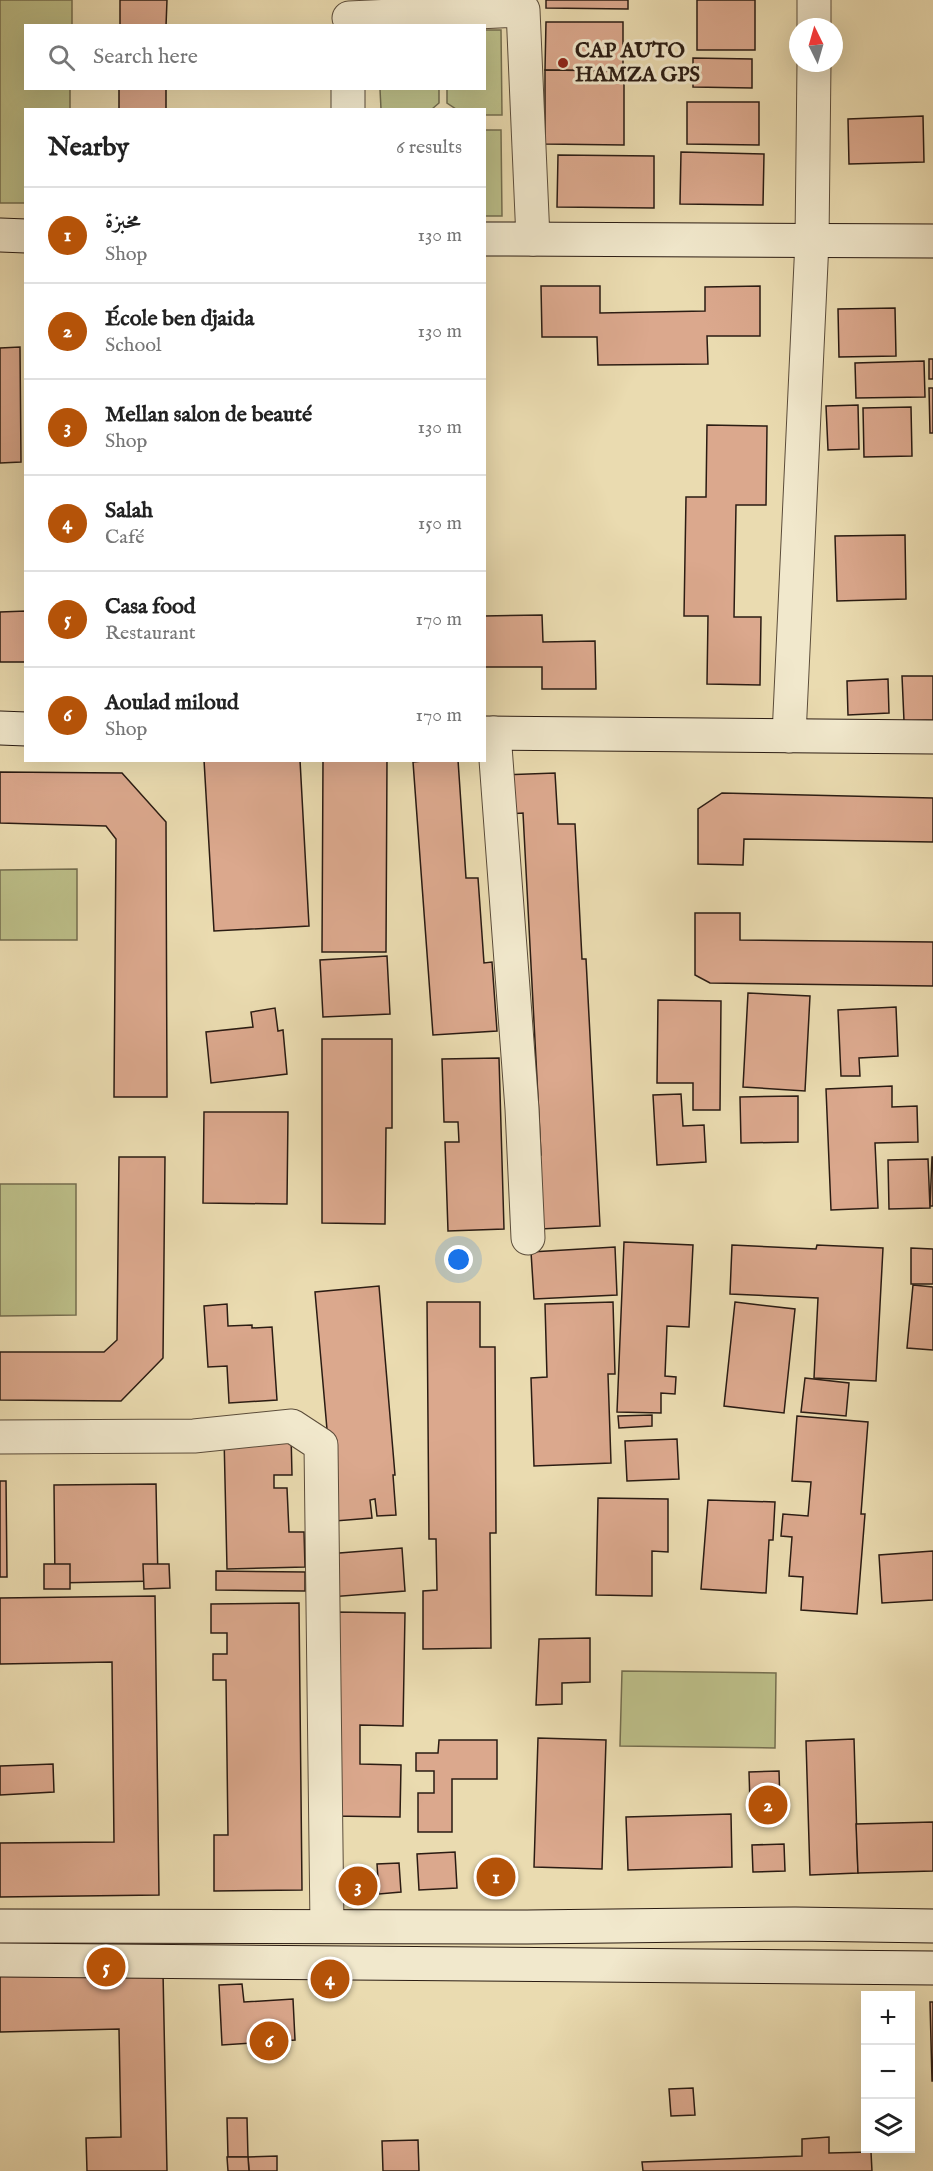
<!DOCTYPE html>
<html lang="en">
<head>
<meta charset="utf-8">
<style>
  :root { --surface:#fff; --page:#f6f6f6; --text:#222; --muted:#767676; --line:#e0e0e0; --accent:#b45309 }
  body { margin:0; font-family:"IM FELL English",Amiri,serif; background:var(--page); color:var(--text) }
  .controls { position:absolute; right:18px; bottom:18px; display:grid; overflow:hidden; border-radius:0px; box-shadow:0 6px 24px #0002 }
  .controls button { width:54px; height:54px; display:grid; place-items:center; padding:0; border:0; border-bottom:2px solid var(--line); background:var(--surface); color:var(--text); font:30px sans-serif }
  .compass { position:absolute; left:789px; top:18px; width:54px; height:54px; border-radius:50%; background:var(--surface); box-shadow:0 6px 24px #0002; rotate:355deg }
  .you { position:absolute; left:459px; top:1260px; width:21px; height:21px; margin:-15px; border:4px solid #fff; border-radius:50%; background:#1a73e8; box-shadow:0 0 0 9px #1a73e833 }
  .badge { display:grid; place-items:center; width:39px; height:39px; border-radius:50%; background:var(--accent); color:#fff; font-size:20px; font-weight:700 }
  .pin { position:absolute; translate:-50% -50%; border:3px solid #fff; box-shadow:0 2px 6px #0006 }
  .list { margin:0; padding:0; list-style:none }
  h2 { display:flex; justify-content:space-between; align-items:center; height:78px; margin:0; padding:0 24px; font-size:26px }
  h2 small { font-size:20px; font-weight:400; color:var(--muted) }
  .list li { display:grid; grid-template-columns:39px 1fr auto; gap:18px; align-items:center; box-sizing:border-box; height:96px; padding:0 24px; border-top:2px solid var(--line) }
  .list b { display:block; font-size:22px; white-space:nowrap }
  .list p { margin:0; font-size:20px; white-space:nowrap; color:var(--muted) }
  .list em { font-size:20px; font-style:normal; color:var(--muted) }
  .icon { flex:none; width:33px; height:33px; fill:none; stroke:currentColor; stroke-width:2; stroke-linecap:round; stroke-linejoin:round }
  .map { position:relative; flex:none; width:933px; height:2171px; overflow:hidden }
  .search { position:absolute; background:var(--surface); box-shadow:0 6px 24px #0002; left:24px; top:24px; width:462px; height:66px; display:flex; align-items:center; gap:15px; box-sizing:border-box; padding:0 21px; border-radius:0px; color:var(--muted); font-size:22px }
  .panel { position:absolute; background:var(--surface); box-shadow:0 6px 24px #0002; left:24px; top:108px; width:462px; height:654px; border-radius:0px }
  .map>svg:first-child { display:block }
  .green { fill:#bcbe88; stroke:#746d4e; stroke-width:1.5 }
  .building { fill:#dba88d; stroke:#2b1c13; stroke-width:1.5 }
  .lines { fill:none; stroke-linecap:round; stroke-linejoin:round }
  .minor-casing { stroke:#5b4c3a; stroke-width:35 }
  .secondary-casing { stroke:#2b1c13; stroke-width:35 }
  .minor { stroke:#f1e8cc; stroke-width:33 }
  .secondary { stroke:#f1e8cc; stroke-width:33 }
  .poi-dot { fill:#8f2418; stroke:#f1e8cc; stroke-width:2 }
  .labels { text-anchor:middle; dominant-baseline:central; stroke-width:6; stroke-linejoin:round; paint-order:stroke }
  .poi-label { font-size:21px; font-weight:bold; fill:#2b1c13; stroke:#f1e8cc; text-anchor:start }
</style>
</head>
<body>
<div class="map">
<svg width="933" height="2171" viewBox="0 0 933 2171">
  <rect width="100%" height="100%" fill="#eadbb0"/>
  <filter id="stains"><feTurbulence type="fractalNoise" baseFrequency=".00333" numOctaves="4"/><feColorMatrix values="0 0 0 0 .2 0 0 0 0 .09 0 0 0 0 .02 0 0 0 .5 -.17"/></filter>
  <radialGradient id="worn" r=".72"><stop offset=".6" stop-color="#630" stop-opacity="0"/><stop offset="1" stop-color="#630" stop-opacity=".3"/></radialGradient>
  <!-- green -->
  <g class="green">
    <path d="M0,0H72V25L26,26V88L70,89V109L26,110L25,203H0Z"/>
    <path d="M485,30H501L502,115H485L484,110L456,109L447,103V89L484,88Z"/>
    <path d="M380,89H439V103L432,109H381Z"/>
    <path d="M485,130H501L502,216H485Z"/>
    <path d="M77,869V940H0V870Z"/>
    <path d="M0,1184H76V1315L0,1316Z"/>
    <path d="M622,1671L776,1673L775,1748L620,1746Z"/>
  </g>
  <!-- building -->
  <g class="building">
    <path d="M120,0H167L166,26H120Z"/>
    <path d="M546,0H628V9L546,8Z"/>
    <rect x="697" y="0" width="58" height="50"/>
    <path d="M546,22H623V71L545,70Z"/>
    <path d="M693,58L752,59V88L693,87Z"/>
    <path d="M545,70L624,71V145L545,144Z"/>
    <rect x="119" y="88" width="47" height="22"/>
    <path d="M687,102H759V145L687,144Z"/>
    <path d="M923,116L924,162L849,164L848,119Z"/>
    <path d="M681,152L764,154L763,205L680,204Z"/>
    <path d="M558,155L654,156V208L557,207Z"/>
    <path d="M541,286H600V313L705,311V287L760,286V336H707L708,364L598,365L597,337H542Z"/>
    <path d="M895,308L896,356L839,357L838,309Z"/>
    <path d="M20,347L21,462L0,463V348Z"/>
    <rect x="929" y="359" width="4" height="20"/>
    <path d="M924,361L925,397L856,398L855,363Z"/>
    <path d="M929,388H933V433H930Z"/>
    <path d="M858,405L859,449L828,450L826,406Z"/>
    <path d="M911,407L912,456L864,457L863,408Z"/>
    <path d="M707,425L767,426L766,505H736L734,617H761L760,685L707,684L708,616H684L686,497H706Z"/>
    <path d="M905,535L906,599L837,601L835,536Z"/>
    <path d="M26,611V662H0V612Z"/>
    <path d="M542,615L543,642L595,641L596,689H542V667H484V616Z"/>
    <path d="M902,676H933V720L904,721Z"/>
    <path d="M888,679L889,713L848,715L847,681Z"/>
    <path d="M204,760H300L309,926L214,931Z"/>
    <path d="M323,760H387L386,952H322Z"/>
    <path d="M432,760H458L466,878H478L484,963L492,962L497,1031L433,1035L413,762Z"/>
    <path d="M0,772L122,773L166,822L167,1097H114L116,839L106,826L0,823Z"/>
    <path d="M555,773L558,824H575L582,959H586L600,1226L540,1229L536,1155H541L523,813L506,814L504,775Z"/>
    <path d="M722,793L933,798V842L744,839L743,865L698,864V809Z"/>
    <path d="M695,913H740V940L933,942V986L710,983L695,975Z"/>
    <path d="M387,956L390,1014L323,1017L320,960Z"/>
    <path d="M748,993L810,996L805,1091L743,1087Z"/>
    <path d="M658,1000L721,1001L720,1110H693V1083H657Z"/>
    <path d="M896,1007L898,1056L859,1058L860,1076H841L838,1010Z"/>
    <path d="M275,1008L278,1031L283,1030L287,1074L211,1083L206,1032L253,1027L251,1012Z"/>
    <path d="M322,1039H392V1128H386L385,1224L322,1223Z"/>
    <path d="M499,1058L504,1229L448,1231L445,1142H459L458,1122H444L442,1059Z"/>
    <path d="M892,1086V1107L917,1106L918,1142L875,1143L878,1208L831,1210L826,1089Z"/>
    <path d="M681,1094L683,1126L704,1125L706,1162L657,1165L653,1095Z"/>
    <path d="M798,1096V1142L741,1143L740,1097Z"/>
    <path d="M204,1112H288L287,1204L203,1203Z"/>
    <path d="M119,1157H165L163,1358L121,1401L0,1400V1352H104L117,1340Z"/>
    <path d="M932,1157H933V1206H930Z"/>
    <path d="M928,1159L930,1208L889,1209L888,1160Z"/>
    <path d="M624,1242L693,1245L689,1327L667,1326L665,1376L676,1377L675,1394L661,1393V1413L617,1412Z"/>
    <path d="M732,1245L816,1249L817,1245L883,1248L876,1381L814,1378L818,1298L730,1294Z"/>
    <path d="M615,1247L617,1295L534,1299L531,1252Z"/>
    <path d="M911,1248L933,1249V1284H911Z"/>
    <path d="M913,1285L933,1287V1350L907,1348Z"/>
    <path d="M379,1286L395,1475H393L396,1515L377,1516L375,1499L370,1500L372,1518L335,1521L315,1292Z"/>
    <path d="M427,1302H480V1347H495L496,1533H490L491,1648L423,1649V1591L437,1590L436,1539H429Z"/>
    <path d="M613,1302L615,1374H608L611,1463L534,1466L531,1378L547,1377L545,1304Z"/>
    <path d="M735,1302L795,1309L784,1413L724,1406Z"/>
    <path d="M227,1304L228,1326L252,1325V1328L272,1327L277,1400L229,1403L227,1366L208,1367L204,1306Z"/>
    <path d="M805,1378L849,1383L846,1416L801,1412Z"/>
    <path d="M652,1415V1426L619,1428L618,1416Z"/>
    <path d="M797,1416L868,1422L861,1514H865L857,1614L801,1610L803,1577L789,1576L792,1537L781,1536L783,1514L808,1516L811,1482L792,1481Z"/>
    <path d="M291,1434L292,1475H274V1488H287L289,1532H304L305,1567L227,1569L224,1436Z"/>
    <path d="M677,1439L679,1479L627,1481L625,1441Z"/>
    <path d="M0,1481H6L7,1577H0Z"/>
    <path d="M156,1484L158,1581L55,1583L54,1485Z"/>
    <path d="M598,1498L668,1499V1552L652,1551V1596L596,1595Z"/>
    <path d="M708,1500L775,1502L773,1540H769L766,1593L701,1589Z"/>
    <path d="M402,1548L405,1591L330,1597L327,1554Z"/>
    <path d="M933,1551V1600L882,1603L879,1555Z"/>
    <rect x="44" y="1564" width="26" height="25"/>
    <path d="M143,1564H169L170,1588L144,1589Z"/>
    <path d="M216,1571L305,1572V1591L216,1590Z"/>
    <path d="M155,1596L159,1895L0,1897V1843L114,1842L112,1662L0,1664V1598Z"/>
    <path d="M299,1603L302,1890L214,1891V1835H228L226,1680H213V1654H227V1633H211V1604Z"/>
    <path d="M335,1612L405,1613L403,1726L360,1725V1764L401,1765L400,1817L331,1816Z"/>
    <path d="M590,1638V1682L562,1683V1704L536,1705L539,1639Z"/>
    <path d="M538,1738L606,1740L602,1869L534,1867Z"/>
    <path d="M854,1739L858,1873L810,1875L806,1741Z"/>
    <path d="M439,1740H497V1779H452V1832H418V1793H434V1771H416V1753H438Z"/>
    <path d="M53,1764L54,1792L0,1795V1766Z"/>
    <path d="M779,1771L780,1803H750L749,1772Z"/>
    <path d="M731,1814L732,1867L628,1870L626,1817Z"/>
    <path d="M933,1822V1871L858,1873L856,1824Z"/>
    <path d="M784,1844L785,1871L753,1872L752,1845Z"/>
    <path d="M455,1852L457,1888L419,1890L417,1854Z"/>
    <path d="M399,1863L401,1892L379,1894L377,1864Z"/>
    <path d="M163,1972L167,2171H87L86,2138L121,2137L119,2029L0,2032V1976Z"/>
    <path d="M242,1984L244,2002L293,1999L295,2040L222,2045L219,1985Z"/>
    <path d="M930,2002H933V2081H932Z"/>
    <path d="M693,2088L695,2115L671,2116L669,2089Z"/>
    <path d="M227,2118H247L248,2157H228Z"/>
    <path d="M829,2137V2153L871,2152L872,2171H643L642,2162L802,2156V2139Z"/>
    <path d="M418,2140L419,2171H383L382,2141Z"/>
    <path d="M277,2156V2171H249L248,2157Z"/>
    <path d="M227,2157H248L249,2171H228Z"/>
  </g>
  <g class="lines">
    <!-- minor casing -->
    <g class="minor-casing">
      <g id="minor">
        <path d="M349,18L523,10L533,239"/>
        <path d="M814,27V0"/>
        <path d="M348,110V88"/>
        <path d="M494,733L522,1109L528,1238"/>
        <path d="M789,736L812,241L814,63"/>
        <path d="M0,1437L194,1436L292,1426L321,1445L327,1926"/>
      </g>
    </g>
    <!-- secondary casing -->
    <g class="secondary-casing">
      <g id="secondary">
        <path d="M0,235L26,236"/>
        <path d="M484,239L933,241"/>
        <path d="M0,728L26,729"/>
        <path d="M484,733L933,737"/>
        <path d="M0,1926L527,1927L795,1924L933,1926"/>
        <path d="M0,1960L933,1968"/>
      </g>
    </g>
    <!-- minor -->
    <use href="#minor" class="minor"/>
    <!-- secondary -->
    <use href="#secondary" class="secondary"/>
  </g>
  <!-- markers -->
  <circle class="poi-dot" cx="563" cy="63" r="6"/>
  <g class="labels">
    <!-- poi labels -->
    <g class="poi-label">
      <text x="575" y="51">CAP AUTO<tspan x="575" dy="24">HAMZA GPS</tspan></text>
    </g>
  </g>
  <rect width="100%" height="100%" filter="url(#stains)"/>
  <rect width="100%" height="100%" fill="url(#worn)"/>
</svg>
<div class="controls">
<button>+</button>
<button>−</button>
<button><svg class="icon" aria-label="layers" viewBox="0 0 24 24"><path d="M12 4l9 5-9 5-9-5zM3 14l9 5 9-5"/></svg></button>
</div>
<svg class="compass" viewBox="-18 -18 36 36"><path d="M0-13l5 13h-10z" fill="#e53935"/><path d="M0 13l5-13h-10z" fill="#767676"/></svg>
<div class="you"></div>
<div class="pin badge" style="left:496px;top:1877px">1</div>
<div class="pin badge" style="left:768px;top:1805px">2</div>
<div class="pin badge" style="left:358px;top:1886px">3</div>
<div class="pin badge" style="left:330px;top:1979px">4</div>
<div class="pin badge" style="left:106px;top:1967px">5</div>
<div class="pin badge" style="left:269px;top:2041px">6</div>
<div class="search"><svg class="icon" aria-label="search" viewBox="0 0 24 24"><circle cx="10" cy="10" r="6"/><path d="M15 15l6 6"/></svg>Search here</div>
<section class="panel">
<h2>Nearby<small>6 results</small></h2>
<ul class="list">
<li><span class="badge">1</span><div><b>مخبزة</b><p>Shop</p></div><em>130 m</em></li>
<li><span class="badge">2</span><div><b>École ben djaida</b><p>School</p></div><em>130 m</em></li>
<li><span class="badge">3</span><div><b>Mellan salon de beauté</b><p>Shop</p></div><em>130 m</em></li>
<li><span class="badge">4</span><div><b>Salah</b><p>Café</p></div><em>150 m</em></li>
<li><span class="badge">5</span><div><b>Casa food</b><p>Restaurant</p></div><em>170 m</em></li>
<li><span class="badge">6</span><div><b>Aoulad miloud</b><p>Shop</p></div><em>170 m</em></li>
</ul>
</section>
</div>
</body>
</html>
